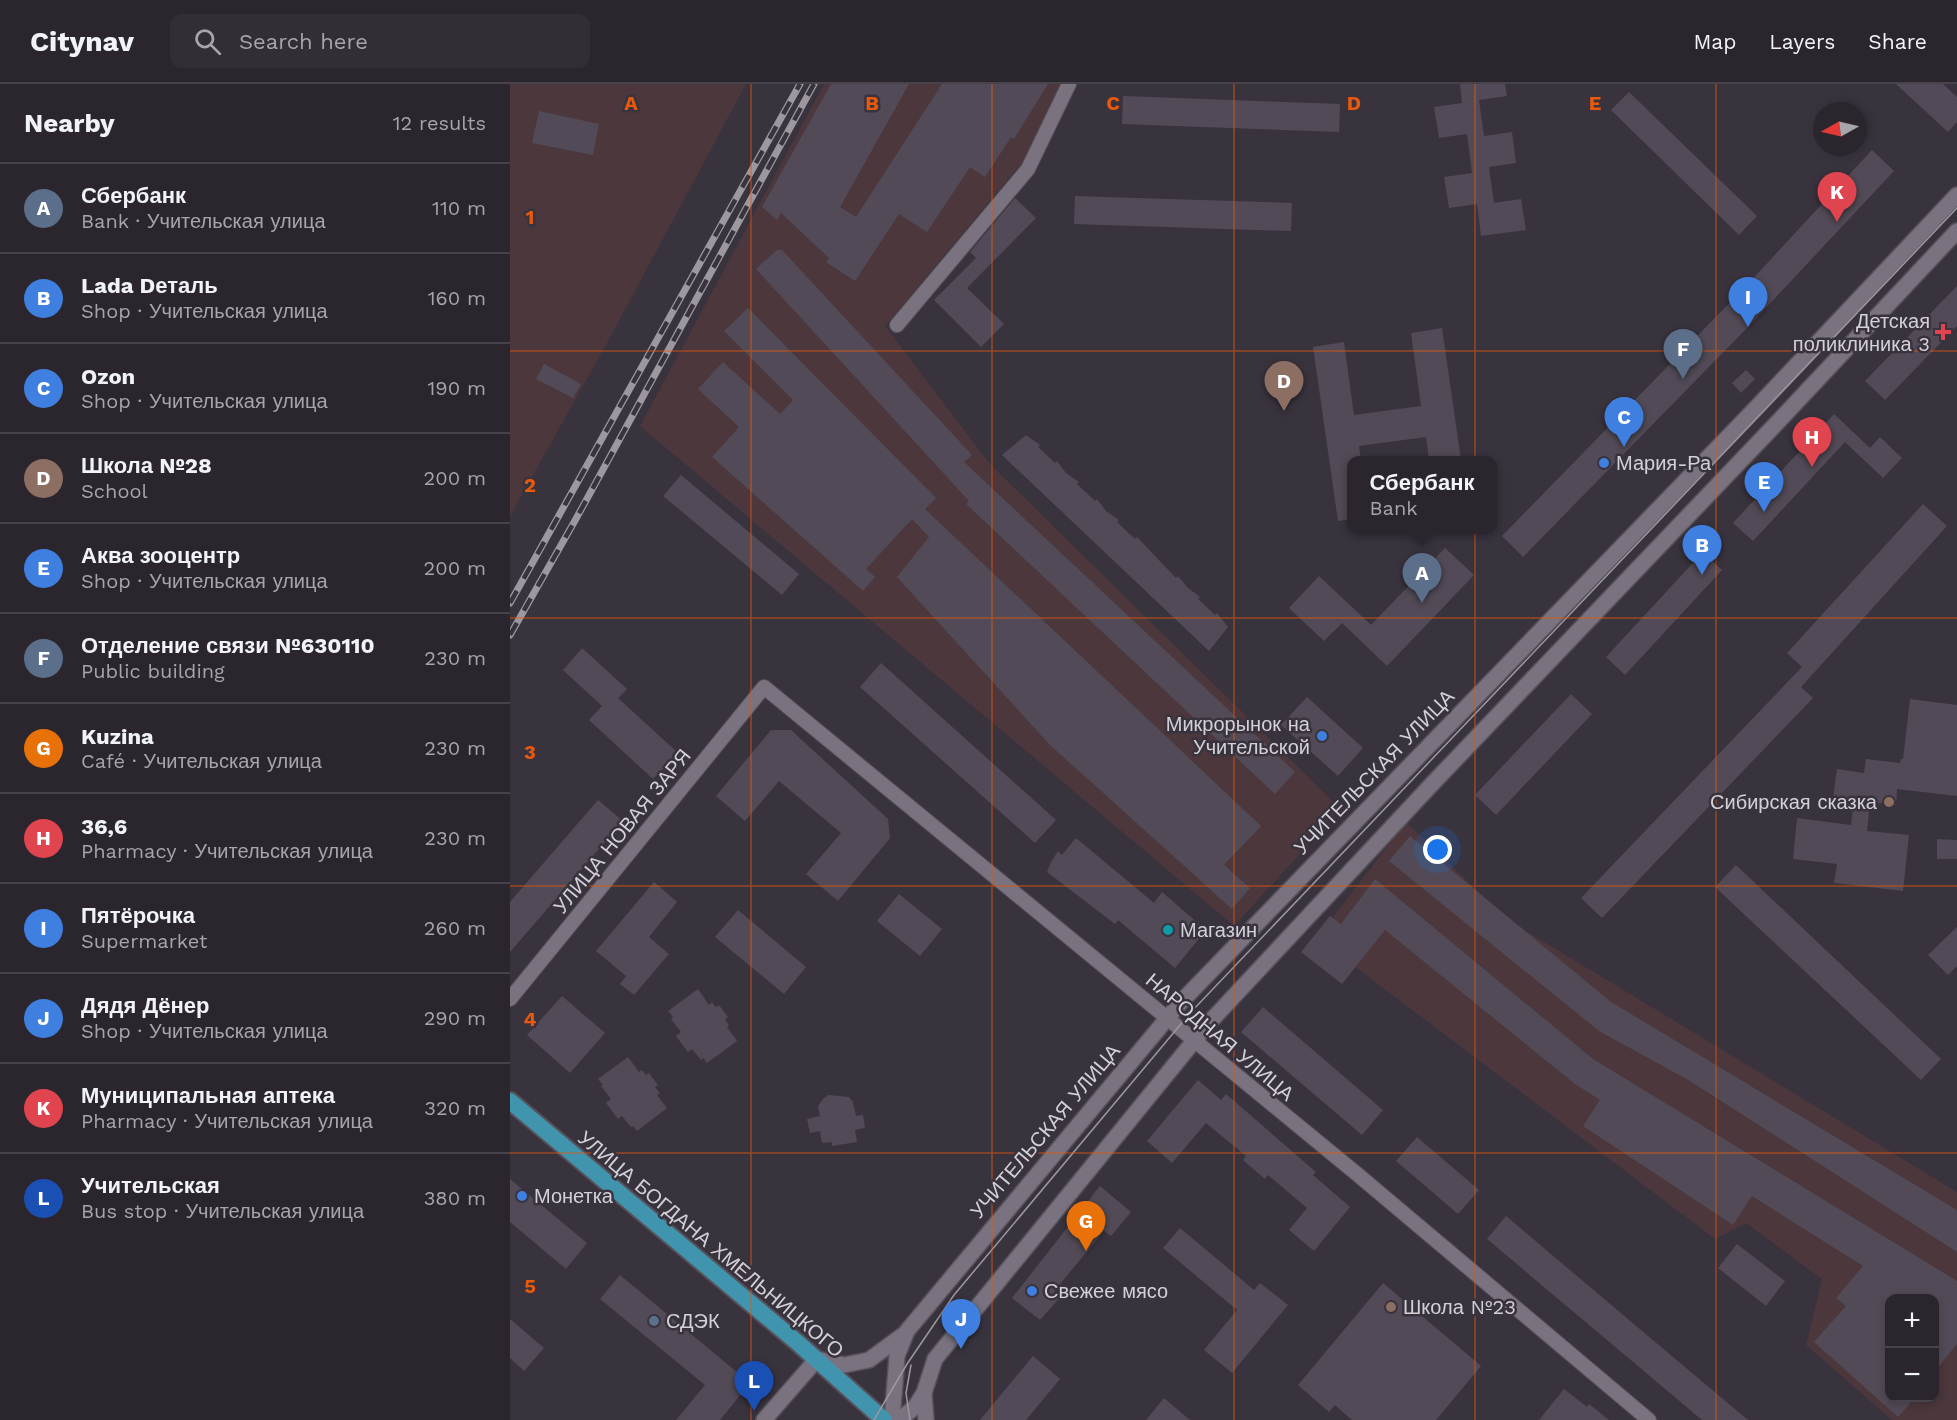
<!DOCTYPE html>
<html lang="en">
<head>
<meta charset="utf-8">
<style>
  :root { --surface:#2b262e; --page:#332e36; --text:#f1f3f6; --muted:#a6a5aa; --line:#47434a; --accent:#d6ab8b }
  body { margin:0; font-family:"Work Sans",sans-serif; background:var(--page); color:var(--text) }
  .controls { position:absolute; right:18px; bottom:18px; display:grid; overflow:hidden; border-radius:12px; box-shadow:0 3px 9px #0003 }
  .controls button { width:54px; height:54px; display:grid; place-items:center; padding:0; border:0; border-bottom:2px solid var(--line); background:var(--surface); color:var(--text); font:30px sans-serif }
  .compass { position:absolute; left:1303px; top:18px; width:54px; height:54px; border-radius:50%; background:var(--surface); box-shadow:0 3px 9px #0003; rotate:262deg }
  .you { position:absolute; left:928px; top:766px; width:21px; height:21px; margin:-15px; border:4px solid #fff; border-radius:50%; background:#1a73e8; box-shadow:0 0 0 9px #1a73e833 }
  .badge { display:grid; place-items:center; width:39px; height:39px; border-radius:50%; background:var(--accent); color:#fff; font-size:20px; font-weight:700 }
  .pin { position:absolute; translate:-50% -50px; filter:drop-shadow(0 2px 3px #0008) }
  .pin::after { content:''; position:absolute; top:32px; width:21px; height:18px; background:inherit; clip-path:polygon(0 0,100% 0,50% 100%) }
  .popup { position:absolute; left:837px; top:372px; width:150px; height:78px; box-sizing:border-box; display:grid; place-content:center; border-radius:12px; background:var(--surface); filter:drop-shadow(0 2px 4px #0005); font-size:20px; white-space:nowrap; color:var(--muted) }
  .popup b { font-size:22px; color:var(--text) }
  .popup::after { content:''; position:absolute; left:50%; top:100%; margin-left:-12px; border:12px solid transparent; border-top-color:var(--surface) }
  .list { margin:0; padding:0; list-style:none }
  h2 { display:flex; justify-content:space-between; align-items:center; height:78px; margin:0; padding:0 24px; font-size:26px }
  h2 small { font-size:20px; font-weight:400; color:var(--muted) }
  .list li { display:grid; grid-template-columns:39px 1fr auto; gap:18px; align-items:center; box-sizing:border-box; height:90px; padding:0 24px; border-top:2px solid var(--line) }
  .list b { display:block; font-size:22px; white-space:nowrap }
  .list p { margin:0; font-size:20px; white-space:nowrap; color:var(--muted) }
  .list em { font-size:20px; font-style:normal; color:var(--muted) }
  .icon { flex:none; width:33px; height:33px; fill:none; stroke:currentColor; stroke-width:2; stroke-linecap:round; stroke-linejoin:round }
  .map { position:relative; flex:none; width:1447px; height:1336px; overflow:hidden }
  header { display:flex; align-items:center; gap:36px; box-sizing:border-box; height:84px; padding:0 30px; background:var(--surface); border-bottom:2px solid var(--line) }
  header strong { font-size:28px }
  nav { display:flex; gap:33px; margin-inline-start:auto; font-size:21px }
  .search { width:420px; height:54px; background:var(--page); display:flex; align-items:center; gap:15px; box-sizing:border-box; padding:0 21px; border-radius:12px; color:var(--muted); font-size:22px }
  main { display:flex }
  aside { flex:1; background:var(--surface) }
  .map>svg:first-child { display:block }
  .industrial { fill:#4b373c; fill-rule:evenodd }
  .building { fill:#524b57 }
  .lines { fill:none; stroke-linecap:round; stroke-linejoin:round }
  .minor-casing { stroke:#56515a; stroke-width:16 }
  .secondary-casing { stroke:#56515a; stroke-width:18 }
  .trunk-casing { stroke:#56515a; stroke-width:20 }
  .minor { stroke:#7a737f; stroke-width:14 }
  .secondary { stroke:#7a737f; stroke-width:15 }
  .trunk { stroke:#4194ae; stroke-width:16 }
  .tram { stroke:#9d98a0; stroke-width:1.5 }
  .rail-casing { stroke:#9d98a0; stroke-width:7 }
  .rail { stroke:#39333e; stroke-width:4.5; stroke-dasharray:14; stroke-linecap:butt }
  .grid { fill:none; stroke:#e8590c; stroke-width:1.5; stroke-opacity:0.55 }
  .health-dot { fill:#e0444e; stroke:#39333e; stroke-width:2 }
  .shop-dot { fill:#3f7fe0; stroke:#39333e; stroke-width:2 }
  .education-dot { fill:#8d6e63; stroke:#39333e; stroke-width:2 }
  .culture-dot { fill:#0f9aa8; stroke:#39333e; stroke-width:2 }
  .service-dot { fill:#5c6f8a; stroke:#39333e; stroke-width:2 }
  .labels { text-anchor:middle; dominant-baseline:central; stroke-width:5; stroke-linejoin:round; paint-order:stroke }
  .poi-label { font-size:20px; fill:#d4d0d7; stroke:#39333e; text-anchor:start }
  .street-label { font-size:20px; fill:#d4d0d7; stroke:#39333e }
  .grid-label { font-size:20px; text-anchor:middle; font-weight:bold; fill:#e8590c; stroke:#39333e; stroke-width:5; stroke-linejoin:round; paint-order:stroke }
</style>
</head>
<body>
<header>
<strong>Citynav</strong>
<div class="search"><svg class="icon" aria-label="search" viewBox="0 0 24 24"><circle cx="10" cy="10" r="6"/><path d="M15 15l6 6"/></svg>Search here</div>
<nav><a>Map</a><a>Layers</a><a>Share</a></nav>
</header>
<main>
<aside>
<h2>Nearby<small>12 results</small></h2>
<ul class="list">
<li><span class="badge" style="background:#5c6f8a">A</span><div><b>Сбербанк</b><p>Bank · Учительская улица</p></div><em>110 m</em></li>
<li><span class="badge" style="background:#3f7fe0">B</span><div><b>Lada Dеталь</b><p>Shop · Учительская улица</p></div><em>160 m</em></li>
<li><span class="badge" style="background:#3f7fe0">C</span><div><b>Ozon</b><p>Shop · Учительская улица</p></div><em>190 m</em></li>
<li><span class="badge" style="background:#8d6e63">D</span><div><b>Школа №28</b><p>School</p></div><em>200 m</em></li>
<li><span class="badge" style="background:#3f7fe0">E</span><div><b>Аква зооцентр</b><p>Shop · Учительская улица</p></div><em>200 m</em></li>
<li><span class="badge" style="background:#5c6f8a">F</span><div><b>Отделение связи №630110</b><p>Public building</p></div><em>230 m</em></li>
<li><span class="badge" style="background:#e8710a">G</span><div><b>Kuzina</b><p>Café · Учительская улица</p></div><em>230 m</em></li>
<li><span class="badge" style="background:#e0444e">H</span><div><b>36,6</b><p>Pharmacy · Учительская улица</p></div><em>230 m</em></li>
<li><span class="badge" style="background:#3f7fe0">I</span><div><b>Пятёрочка</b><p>Supermarket</p></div><em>260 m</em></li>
<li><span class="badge" style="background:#3f7fe0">J</span><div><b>Дядя Дёнер</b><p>Shop · Учительская улица</p></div><em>290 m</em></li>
<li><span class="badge" style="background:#e0444e">K</span><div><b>Муниципальная аптека</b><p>Pharmacy · Учительская улица</p></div><em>320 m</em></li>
<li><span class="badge" style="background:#1a4fb4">L</span><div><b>Учительская</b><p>Bus stop · Учительская улица</p></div><em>380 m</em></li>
</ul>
</aside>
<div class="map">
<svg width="1447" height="1336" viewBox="0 0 1447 1336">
  <rect width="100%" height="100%" fill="#39333e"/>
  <!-- industrial -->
  <g class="industrial">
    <path d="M0,0H236L97,259L0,432Z"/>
    <path d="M314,0H555L520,69L375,242L480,380L831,725L724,842L130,342Z"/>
    <path d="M896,738L998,836L1447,1108V1336H1382L1296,1261L1312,1195L1236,1139L1205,1155L807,854ZM1380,1214H1424V1314H1380Z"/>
  </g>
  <!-- building -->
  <g class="building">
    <path d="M321,0H399L330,123L346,133L432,0H538L504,55L501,53L475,93L460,83L417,148L389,130L345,197L316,178L319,174L271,129L267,136L252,123Z"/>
    <path d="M950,0H995L997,12L969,16L974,52L1002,48L1006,79L979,83L984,119L1011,115L1016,146L971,152L967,120L939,124L934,93L962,89L957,50L929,54L924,23L952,19Z"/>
    <path d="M1386,0H1433L1447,13V38L1438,48Z"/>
    <path d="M1119,8L1247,132L1229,151L1101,26Z"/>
    <path d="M613,12L830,20L829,48L612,40Z"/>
    <path d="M29,27L89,40L83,71L22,59Z"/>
    <path d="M1362,66L1384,87L1238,243L1013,473L992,452L1237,201Z"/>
    <path d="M565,112L782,119L781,147L564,140Z"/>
    <path d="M505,114L526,134L457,204L494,240L471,263L424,216L466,174L460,168Z"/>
    <path d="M267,166H272L462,371L454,378L785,688L765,710L456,420L459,417L246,185Z"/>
    <path d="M1447,202V242L1375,316L1355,297Z"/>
    <path d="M238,224L426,414L415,425L751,742L714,781L740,804L722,825L540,661L387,493L419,453L402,435L356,485L365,493L353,507L202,373L229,343L188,305L213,278L270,330L283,316L214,247Z"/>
    <path d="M932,244L951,376H919L916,353L849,362L851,376H842V435L828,437L803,263L834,258L844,331L911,322L901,249Z"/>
    <path d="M34,280L71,300L63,314L26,295Z"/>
    <path d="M1236,286L1245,295L1231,309L1222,299Z"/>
    <path d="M1324,330L1360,364L1370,353L1392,374L1373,394L1335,358L1243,457L1223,439Z"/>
    <path d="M516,351L530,361L528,363L545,379L547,377L556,389L569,398L567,400L585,417L587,415L596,427L609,436L607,438L625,455L627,453L666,494L668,492L678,504L690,513L688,515L705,531L707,529L718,543L699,567L492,371Z"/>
    <path d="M171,391L289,490L272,511L153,412Z"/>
    <path d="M1413,420L1437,442L1291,603L1303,614L1092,834L1071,814L1292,583L1277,569Z"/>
    <path d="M935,464L964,491L877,582L832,539L814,557L779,524L809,492L861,541Z"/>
    <path d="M1193,468L1212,486L1115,591L1096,573Z"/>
    <path d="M72,564L117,605L108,614L168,669L143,695L79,636L92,622L53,586Z"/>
    <path d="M371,579L546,736L525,759L350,603Z"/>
    <path d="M1061,610L1082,630L986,731L965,711Z"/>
    <path d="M797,613L853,664L828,692L771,641Z"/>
    <path d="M1400,615L1447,621V712L1387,705L1386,721L1360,718L1357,747L1399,751L1393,807L1324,799L1327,780L1283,775L1287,734L1341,741L1344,717L1323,714L1327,685L1354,689L1356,675L1390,679L1391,675H1393Z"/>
    <path d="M261,646H281L378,735L380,754L328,817L296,790L331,749L269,697L235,737L206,712Z"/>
    <path d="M88,716L113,737L0,868V818Z"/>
    <path d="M900,752L1101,918L1447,1126V1168L1180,997L1089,947L879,777Z"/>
    <path d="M566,754L644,819L652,808L696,846L665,884L608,836L605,840L537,788L541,778L548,767L552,771Z"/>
    <path d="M1427,755L1447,756V775H1427Z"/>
    <path d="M1226,781L1431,975L1411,996L1205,803Z"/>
    <path d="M865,795L1083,975L1447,1197V1260L1425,1287V1215H1380V1314H1405L1388,1333L1304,1258L1336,1222L1326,1214L1353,1182L1242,1112L1223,1141L1073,1042L1090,1016L1065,1000L875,846L832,900L791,868L820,832L831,840Z"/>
    <path d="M144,798L167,818L139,853L159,870L124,911L110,900L116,892L86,867Z"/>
    <path d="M389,810L432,845L410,872L367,837Z"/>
    <path d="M228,826L296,883L274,910L205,853Z"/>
    <path d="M1447,843V882L1438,891L1418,871Z"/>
    <path d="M188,905L199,921L202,918L206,923L209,921L218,933L215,936L219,941L217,943L227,957L197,979L193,974L191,976L182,965L178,968L166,952L171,948L161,935L163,933L158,927Z"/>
    <path d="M52,912L95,949L60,989L17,951Z"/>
    <path d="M753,923L873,1026L852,1051L731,948Z"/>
    <path d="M118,973L129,988L132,986L136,991L139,989L148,1001L145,1003L150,1009L147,1011L157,1024L127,1047L123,1042L121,1043L112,1032L108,1035L96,1019L101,1015L91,1002L93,1001L88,995Z"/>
    <path d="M688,996L711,1016L716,1010L806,1088L803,1091L840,1123L804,1167L779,1146L797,1124L758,1091L755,1095L733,1076L736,1072L696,1039L662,1079L637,1057Z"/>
    <path d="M318,1011L339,1013L343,1018L346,1032L353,1031L355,1044L345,1046L347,1058L322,1062V1058L312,1059L310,1047L300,1049L297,1035L310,1032L308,1022L313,1015Z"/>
    <path d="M907,1053L969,1106L948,1130L886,1077Z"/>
    <path d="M0,1095L77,1159L56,1185L0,1138Z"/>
    <path d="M590,1102L621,1128L601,1152L594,1147L545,1206L552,1211L530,1236L502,1214Z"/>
    <path d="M996,1132L1125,1241L1238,1336H1192L977,1155Z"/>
    <path d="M670,1144L744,1206L750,1199L778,1221L722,1289L694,1266L727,1226L653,1164Z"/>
    <path d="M1227,1160L1275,1197L1256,1222L1208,1184Z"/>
    <path d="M110,1191L240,1299L210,1336H166L195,1301L90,1215Z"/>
    <path d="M873,1199L971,1282L926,1336H842L825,1321L819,1328L788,1301Z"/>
    <path d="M0,1235L34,1264L14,1287L0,1274Z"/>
    <path d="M523,1272L550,1295L516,1336H470Z"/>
    <path d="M1054,1305L1077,1323L1079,1320L1099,1336H1029Z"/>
    <path d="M654,1314L680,1336H636Z"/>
  </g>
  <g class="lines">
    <!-- minor casing -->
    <g class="minor-casing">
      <g id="minor">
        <path d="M387,241L518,85L559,0"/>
        <path d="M0,915L254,603L847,1090L1139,1336"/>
      </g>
    </g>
    <!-- secondary casing -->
    <g class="secondary-casing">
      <g id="secondary">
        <path d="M254,1336L307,1275L334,1281L359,1276L393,1251"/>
        <path d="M382,1336L387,1272L397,1247L670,919L1245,325L1447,111"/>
        <path d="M389,1336L405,1323L414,1309"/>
        <path d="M416,1336L414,1309L425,1275L697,941L923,699L1264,342L1447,147"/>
      </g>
    </g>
    <!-- trunk casing -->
    <g class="trunk-casing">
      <path id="trunk" d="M0,1017L288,1259L374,1336"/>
    </g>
    <!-- minor -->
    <use href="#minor" class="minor"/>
    <!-- secondary -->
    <use href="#secondary" class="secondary"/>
    <!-- trunk -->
    <use href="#trunk" class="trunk"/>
    <!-- tram -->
    <g class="tram">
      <path d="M364,1336L397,1280L444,1211L681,928L1447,124"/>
      <path d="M400,1336L396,1309L401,1281"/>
    </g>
    <!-- rail casing -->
    <g class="rail-casing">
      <g id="rail">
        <path d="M0,519L290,0"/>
        <path d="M0,551L67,433L304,0"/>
      </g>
    </g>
    <!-- rail -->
    <use href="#rail" class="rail"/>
  </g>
  <!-- grid -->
  <path class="grid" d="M241,0V1336M482,0V1336M724,0V1336M965,0V1336M1206,0V1336M0,267H1447M0,534H1447M0,802H1447M0,1069H1447"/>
  <!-- markers -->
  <path class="health-dot" d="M1430 239h6v6h6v6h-6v6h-6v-6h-6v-6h6z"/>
  <g class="shop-dot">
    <circle cx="1094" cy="379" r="6"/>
    <circle cx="812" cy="652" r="6"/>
    <circle cx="12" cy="1112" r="6"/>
    <circle cx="522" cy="1207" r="6"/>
  </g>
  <g class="education-dot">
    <circle cx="1379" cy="718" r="6"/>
    <circle cx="881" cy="1223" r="6"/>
  </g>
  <circle class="culture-dot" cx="658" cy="846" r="6"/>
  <circle class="service-dot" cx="144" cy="1237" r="6"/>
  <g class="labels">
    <!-- poi labels -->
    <g class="poi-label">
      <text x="1420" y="237" text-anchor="end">Детская<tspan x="1420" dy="23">поликлиника 3</tspan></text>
      <text x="1106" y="379">Мария-Ра</text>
      <text x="800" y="640" text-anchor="end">Микрорынок на<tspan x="800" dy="23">Учительской</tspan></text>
      <text x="1367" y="718" text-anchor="end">Сибирская сказка</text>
      <text x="670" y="846">Магазин</text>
      <text x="24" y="1112">Монетка</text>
      <text x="534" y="1207">Свежее мясо</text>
      <text x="893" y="1223">Школа №23</text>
      <text x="156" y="1237">СДЭК</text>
    </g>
    <!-- street labels -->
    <g class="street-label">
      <text transform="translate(864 688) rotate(-46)">УЧИТЕЛЬСКАЯ УЛИЦА</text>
      <text transform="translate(112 747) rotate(-51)">УЛИЦА НОВАЯ ЗАРЯ</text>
      <text transform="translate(710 953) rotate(40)">НАРОДНАЯ УЛИЦА</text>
      <text transform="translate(535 1047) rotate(-50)">УЧИТЕЛЬСКАЯ УЛИЦА</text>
      <text transform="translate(201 1160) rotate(40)">УЛИЦА БОГДАНА ХМЕЛЬНИЦКОГО</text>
    </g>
  </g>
  <g class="grid-label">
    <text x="121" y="26">A</text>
    <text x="362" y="26">B</text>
    <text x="603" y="26">C</text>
    <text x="844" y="26">D</text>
    <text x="1085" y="26">E</text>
    <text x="20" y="140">1</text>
    <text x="20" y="408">2</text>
    <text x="20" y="675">3</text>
    <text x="20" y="942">4</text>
    <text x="20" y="1209">5</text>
  </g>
</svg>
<div class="controls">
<button>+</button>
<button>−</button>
</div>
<svg class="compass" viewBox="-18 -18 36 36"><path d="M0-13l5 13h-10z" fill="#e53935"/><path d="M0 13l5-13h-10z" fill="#a6a5aa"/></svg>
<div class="you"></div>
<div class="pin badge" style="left:912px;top:519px;background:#5c6f8a">A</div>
<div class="popup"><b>Сбербанк</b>Bank</div>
<div class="pin badge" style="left:1192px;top:491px;background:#3f7fe0">B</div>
<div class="pin badge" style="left:1114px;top:363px;background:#3f7fe0">C</div>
<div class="pin badge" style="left:774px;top:327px;background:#8d6e63">D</div>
<div class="pin badge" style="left:1254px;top:428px;background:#3f7fe0">E</div>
<div class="pin badge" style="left:1173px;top:295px;background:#5c6f8a">F</div>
<div class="pin badge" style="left:576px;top:1167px;background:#e8710a">G</div>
<div class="pin badge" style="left:1302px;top:383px;background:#e0444e">H</div>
<div class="pin badge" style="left:1238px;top:243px;background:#3f7fe0">I</div>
<div class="pin badge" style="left:451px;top:1265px;background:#3f7fe0">J</div>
<div class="pin badge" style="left:1327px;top:138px;background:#e0444e">K</div>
<div class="pin badge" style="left:244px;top:1327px;background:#1a4fb4">L</div>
</div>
</main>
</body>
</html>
